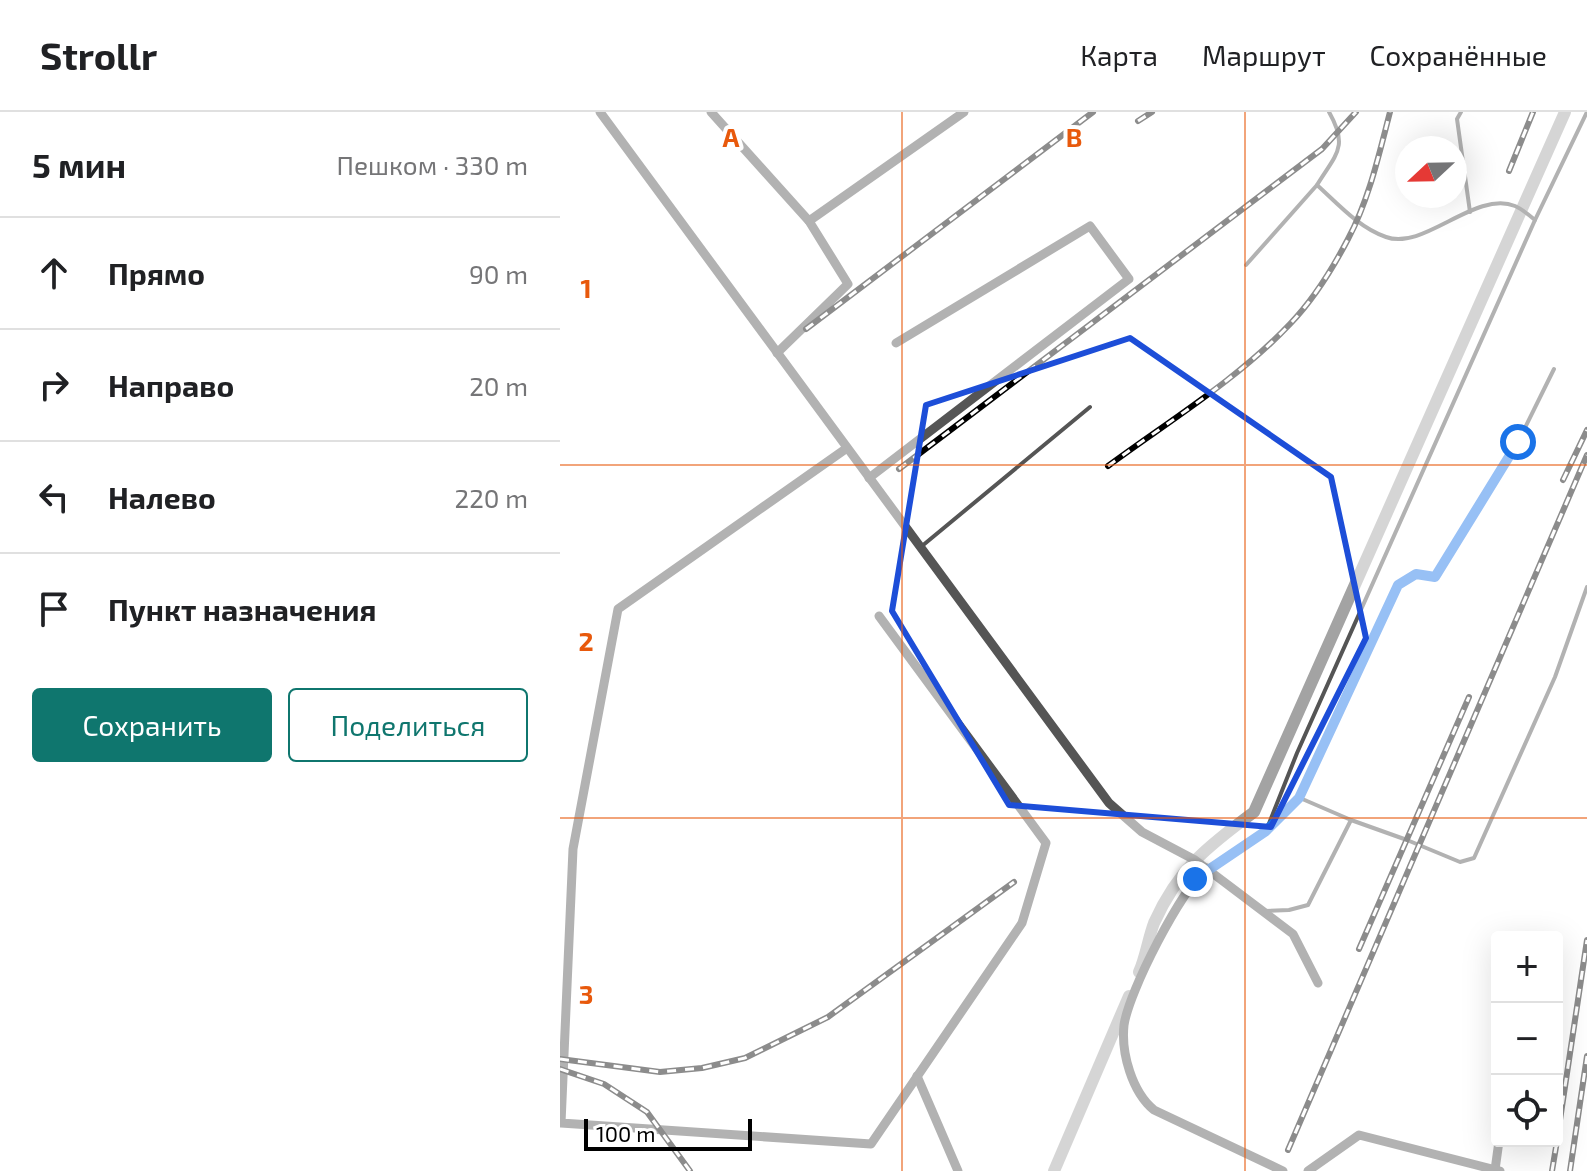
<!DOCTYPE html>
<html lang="ru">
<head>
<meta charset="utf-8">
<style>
  :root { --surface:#fff; --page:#f6f6f6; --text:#202124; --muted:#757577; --line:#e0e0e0; --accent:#0f766e }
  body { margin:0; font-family:"Exo 2",sans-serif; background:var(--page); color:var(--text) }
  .controls { position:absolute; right:24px; bottom:24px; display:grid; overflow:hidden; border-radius:8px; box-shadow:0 8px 32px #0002 }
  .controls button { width:72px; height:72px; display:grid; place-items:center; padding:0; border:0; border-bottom:2px solid var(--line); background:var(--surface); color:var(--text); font:40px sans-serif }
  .compass { position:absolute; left:835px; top:24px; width:72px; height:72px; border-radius:50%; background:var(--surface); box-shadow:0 8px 32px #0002; rotate:248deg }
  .scale { position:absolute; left:24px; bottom:20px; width:168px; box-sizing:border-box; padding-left:8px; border:4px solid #000; border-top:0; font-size:22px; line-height:28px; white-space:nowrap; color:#000; -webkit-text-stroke:6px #fff; paint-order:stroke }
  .stop { position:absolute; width:24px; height:24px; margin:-18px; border:6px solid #1a73e8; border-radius:50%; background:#fff }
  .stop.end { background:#1a73e8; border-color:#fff; box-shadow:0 2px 8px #0008 }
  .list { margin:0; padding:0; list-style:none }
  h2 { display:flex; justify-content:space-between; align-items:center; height:104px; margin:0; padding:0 32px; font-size:34px }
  h2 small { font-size:26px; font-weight:400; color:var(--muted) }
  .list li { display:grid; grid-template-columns:52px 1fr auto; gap:24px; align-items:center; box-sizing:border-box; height:112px; padding:0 32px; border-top:2px solid var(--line) }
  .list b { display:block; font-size:30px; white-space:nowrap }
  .list em { font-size:26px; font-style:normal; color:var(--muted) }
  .actions { display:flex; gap:16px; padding:24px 32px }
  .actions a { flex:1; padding:18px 0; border:2px solid var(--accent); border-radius:8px; text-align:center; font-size:28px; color:var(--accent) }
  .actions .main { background:var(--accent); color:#fff }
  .icon { flex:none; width:44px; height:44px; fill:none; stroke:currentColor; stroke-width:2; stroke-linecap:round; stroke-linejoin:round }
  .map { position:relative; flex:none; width:1027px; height:1059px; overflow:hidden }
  header { display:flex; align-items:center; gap:48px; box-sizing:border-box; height:112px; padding:0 40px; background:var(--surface); border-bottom:2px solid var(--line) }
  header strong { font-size:38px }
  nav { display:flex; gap:44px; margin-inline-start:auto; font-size:28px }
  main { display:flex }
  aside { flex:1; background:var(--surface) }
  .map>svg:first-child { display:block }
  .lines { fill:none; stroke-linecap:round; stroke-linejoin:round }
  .canal { stroke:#a3a3a3; stroke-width:12 }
  .service { stroke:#555; stroke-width:4 }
  .minor { stroke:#555; stroke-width:9 }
  .rail-casing { stroke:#000; stroke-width:6 }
  .rail { stroke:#fff; stroke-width:3; stroke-dasharray:9; stroke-linecap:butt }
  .route { stroke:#1a73e8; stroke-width:10 }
  .marked { fill:none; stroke:#1d4ed8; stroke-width:6; stroke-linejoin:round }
  .grid { fill:none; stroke:#e8590c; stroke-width:2; stroke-opacity:0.55 }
  .grid-label { font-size:26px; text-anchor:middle; font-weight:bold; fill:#e8590c; stroke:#fff; stroke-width:8; stroke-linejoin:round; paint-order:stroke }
</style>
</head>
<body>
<header>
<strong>Strollr</strong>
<nav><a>Карта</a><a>Маршрут</a><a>Сохранённые</a></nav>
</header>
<main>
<aside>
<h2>5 мин<small>Пешком · 330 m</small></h2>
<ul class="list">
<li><svg class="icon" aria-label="ahead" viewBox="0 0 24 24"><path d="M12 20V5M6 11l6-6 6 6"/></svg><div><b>Прямо</b></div><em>90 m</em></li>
<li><svg class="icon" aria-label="right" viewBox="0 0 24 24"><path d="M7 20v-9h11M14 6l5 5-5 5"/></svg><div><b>Направо</b></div><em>20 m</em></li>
<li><svg class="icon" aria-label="left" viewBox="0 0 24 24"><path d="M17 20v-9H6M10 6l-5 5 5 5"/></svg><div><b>Налево</b></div><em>220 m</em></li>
<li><svg class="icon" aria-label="arrive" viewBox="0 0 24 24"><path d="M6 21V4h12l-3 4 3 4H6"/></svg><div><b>Пункт назначения</b></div></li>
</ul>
<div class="actions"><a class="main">Сохранить</a><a>Поделиться</a></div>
</aside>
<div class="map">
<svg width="1027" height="1059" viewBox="0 0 1027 1059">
  <rect width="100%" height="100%" fill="#fff"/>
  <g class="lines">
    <!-- canal -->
    <g class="canal">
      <path d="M579,860C586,844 588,827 594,811C618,757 648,734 694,700L1005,0"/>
      <path d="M494,1059L569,884"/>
    </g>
    <!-- service -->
    <g class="service">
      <path d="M901,0L897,7L910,100"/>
      <path d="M757,73C776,42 789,35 769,0"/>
      <path d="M975,108L1027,0"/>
      <path d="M686,153L757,73C777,91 799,116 826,125C864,139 915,78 955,94C962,97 969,103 975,108L737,641L706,719"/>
      <path d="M362,434L530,295"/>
      <path d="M791,708L847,728L900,750L914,746L995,565L1027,475"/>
      <path d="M648,755L706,719L739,686L838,473L856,462L875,465L958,330L994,257"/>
      <path d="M705,799L729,798L748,793L791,708L740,686"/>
    </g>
    <!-- minor -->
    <g class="minor">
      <path d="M40,0L549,691L582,720L635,748L733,822L758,871"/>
      <path d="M151,0L249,109L288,172L217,241"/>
      <path d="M249,109L404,0"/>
      <path d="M287,336L58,497L13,737L1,1011L311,1032L462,811L486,731L319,504"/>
      <path d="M309,366L569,167L530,114L336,231"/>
      <path d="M647,756C621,778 569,879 564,913C561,941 572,980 594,998L723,1059"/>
      <path d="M357,964L398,1059"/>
      <path d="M935,1058L939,1029"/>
      <path d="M748,1059L799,1023L940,1059"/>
    </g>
    <!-- rail casing -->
    <g class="rail-casing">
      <g id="rail">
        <path d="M578,9L592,0"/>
        <path d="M949,59L973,0"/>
        <path d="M246,217L533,0"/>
        <path d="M548,354C609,309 678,267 730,212C753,188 773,156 788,127C809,88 819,42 830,0"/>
        <path d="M339,357L762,37L796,0"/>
        <path d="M1003,368L1027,318"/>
        <path d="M799,837L909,585"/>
        <path d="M0,947L100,960L142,956L185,946L268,905L454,770"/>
        <path d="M0,957L44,972L87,1000L130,1059"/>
        <path d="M997,1028L1027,828"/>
        <path d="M728,1038L1027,343"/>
        <path d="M992,1059L997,1029"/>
        <path d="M1010,1059L1027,944"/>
      </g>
    </g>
    <!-- rail -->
    <use href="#rail" class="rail"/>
  </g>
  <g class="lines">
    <!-- route -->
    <path class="route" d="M635,767L706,719L739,686L838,473L856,462L875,465L958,330"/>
  </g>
  <!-- marked area -->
  <path d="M0 0H1027V1059H0ZM570,226L771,365L806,526L711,715L449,693L332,499L366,293Z" fill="#fff" fill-opacity=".55" fill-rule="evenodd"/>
  <path class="marked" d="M570,226L771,365L806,526L711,715L449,693L332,499L366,293Z"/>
  <!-- grid -->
  <path class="grid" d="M342,0V1059M685,0V1059M0,353H1027M0,706H1027"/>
  <g class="grid-label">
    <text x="171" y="35">A</text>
    <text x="514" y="35">B</text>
    <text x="26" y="186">1</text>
    <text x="26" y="539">2</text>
    <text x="26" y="892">3</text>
  </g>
</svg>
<div class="controls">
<button>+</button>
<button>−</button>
<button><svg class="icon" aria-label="locate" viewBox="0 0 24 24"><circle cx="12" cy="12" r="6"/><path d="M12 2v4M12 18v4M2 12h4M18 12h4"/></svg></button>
</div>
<svg class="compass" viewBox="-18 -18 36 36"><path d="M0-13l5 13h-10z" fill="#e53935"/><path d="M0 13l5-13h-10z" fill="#757577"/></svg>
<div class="scale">100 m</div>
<div class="stop" style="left:958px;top:330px"></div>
<div class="stop end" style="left:635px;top:767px"></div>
</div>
</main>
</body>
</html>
